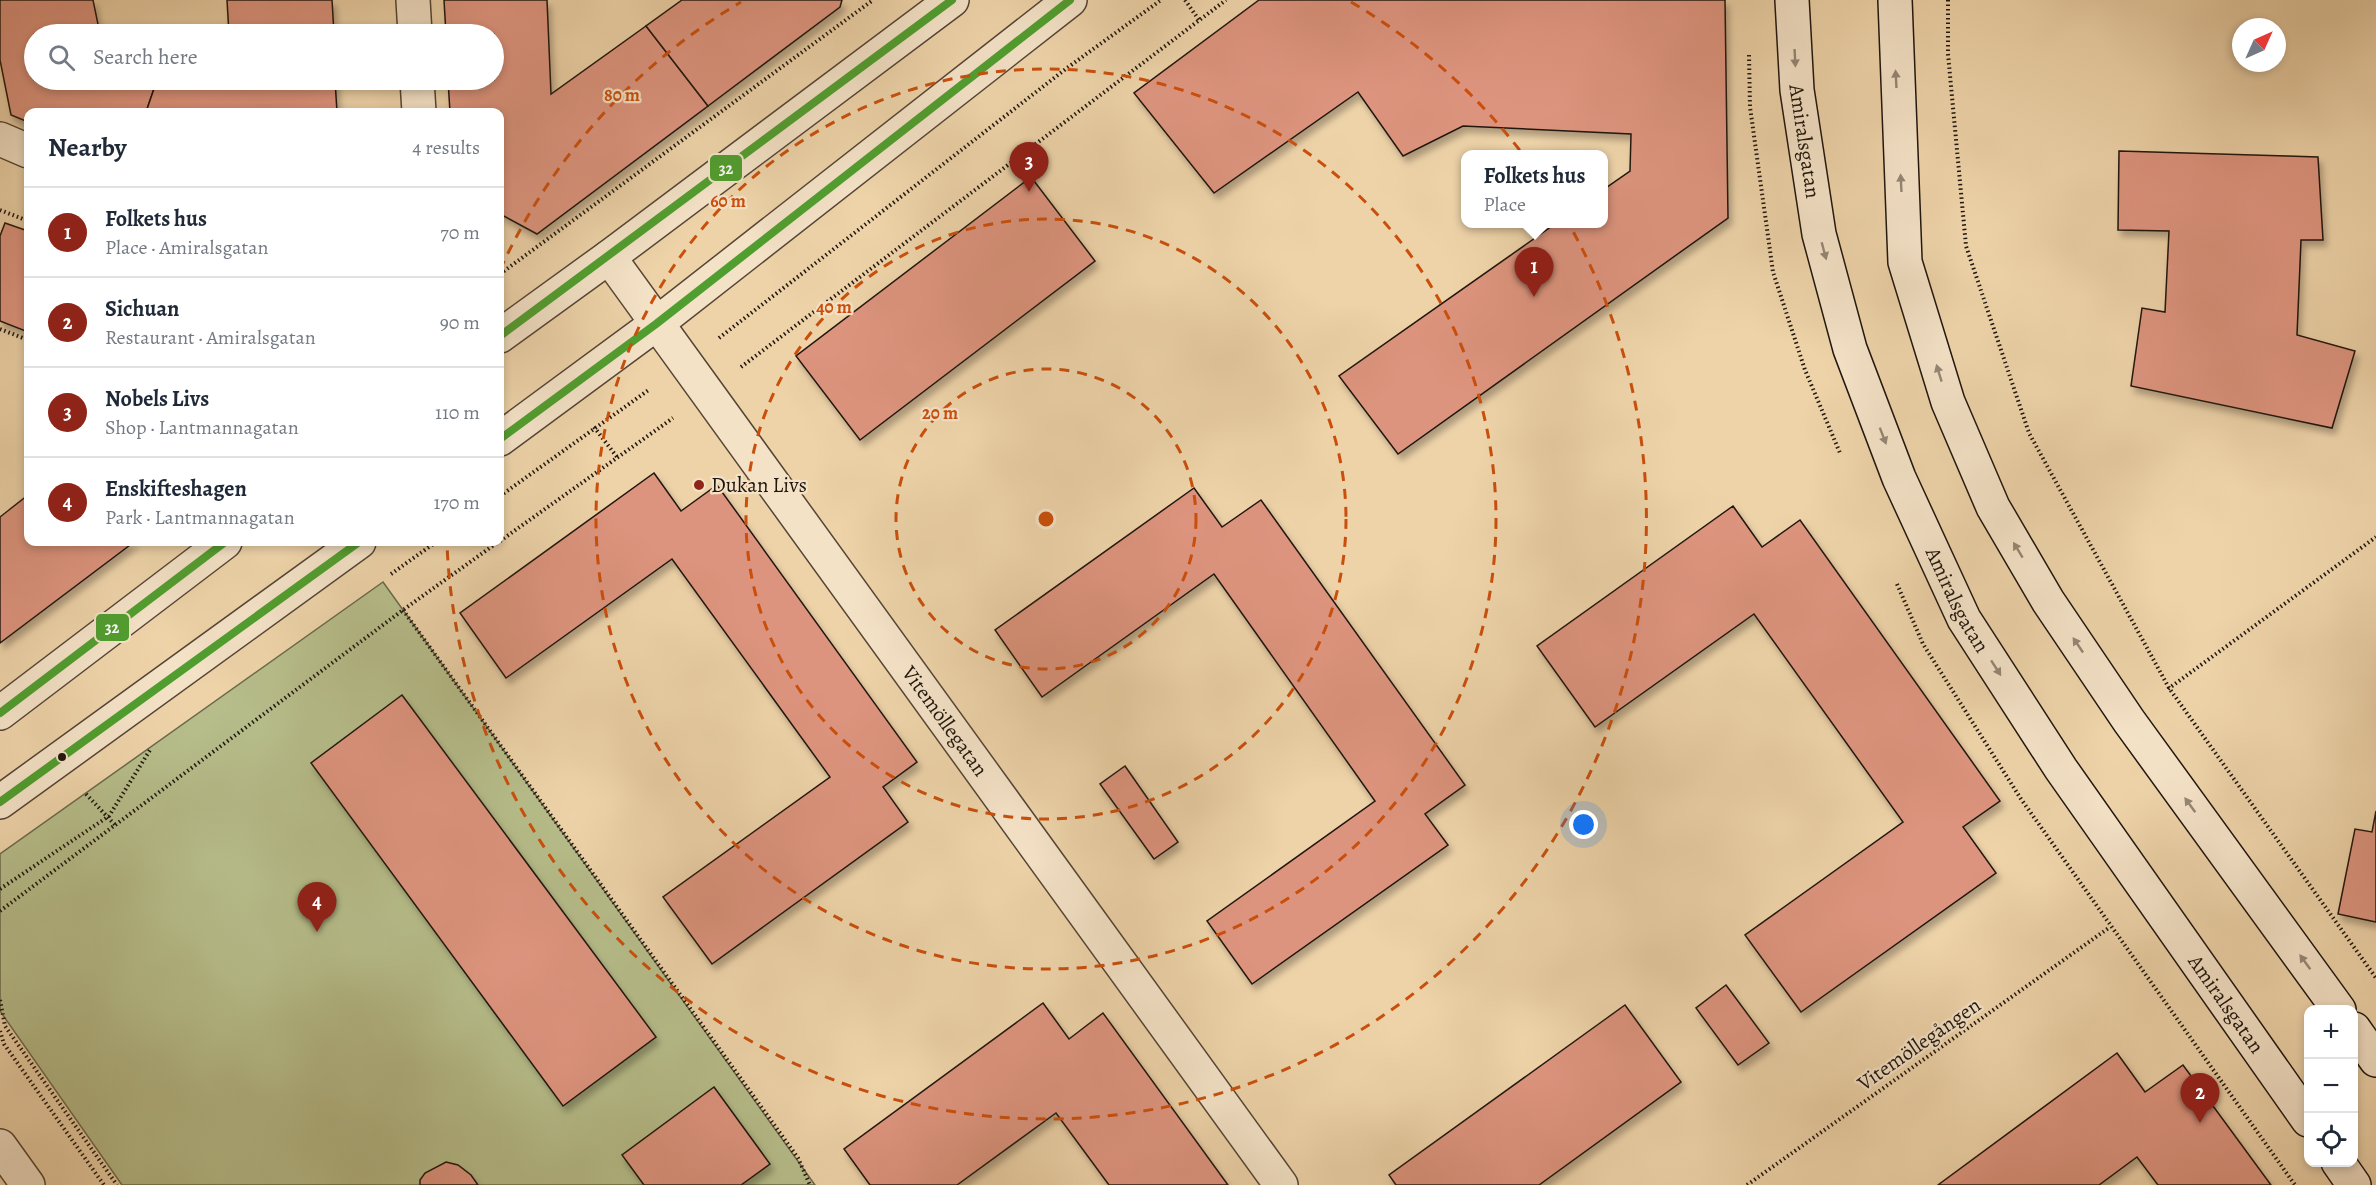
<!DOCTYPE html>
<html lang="en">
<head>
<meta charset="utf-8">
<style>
  :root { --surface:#fff; --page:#f2f2f3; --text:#1f2937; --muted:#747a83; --line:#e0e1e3; --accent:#8f2418 }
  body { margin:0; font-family:Alegreya,serif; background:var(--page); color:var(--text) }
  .controls { position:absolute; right:18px; bottom:18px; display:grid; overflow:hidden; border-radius:12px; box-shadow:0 3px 9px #0003 }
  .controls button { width:54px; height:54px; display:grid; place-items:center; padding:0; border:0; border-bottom:2px solid var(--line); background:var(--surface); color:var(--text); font:30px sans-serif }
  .compass { position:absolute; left:2232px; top:18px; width:54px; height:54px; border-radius:50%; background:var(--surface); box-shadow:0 3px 9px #0003; rotate:45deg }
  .you { position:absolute; left:1584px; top:825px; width:21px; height:21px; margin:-15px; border:4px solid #fff; border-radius:50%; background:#1a73e8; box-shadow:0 0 0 9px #1a73e833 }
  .badge { display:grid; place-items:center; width:39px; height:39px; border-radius:50%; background:var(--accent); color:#fff; font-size:20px; font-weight:700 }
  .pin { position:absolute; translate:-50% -50px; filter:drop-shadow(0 2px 3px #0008) }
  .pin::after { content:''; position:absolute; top:32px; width:21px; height:18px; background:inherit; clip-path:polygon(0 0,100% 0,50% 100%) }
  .popup { position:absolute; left:1461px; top:150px; width:147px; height:78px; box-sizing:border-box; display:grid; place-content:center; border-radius:12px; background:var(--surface); filter:drop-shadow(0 2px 4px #0005); font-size:20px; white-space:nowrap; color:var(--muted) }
  .popup b { font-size:22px; color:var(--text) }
  .popup::after { content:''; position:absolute; left:50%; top:100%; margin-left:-12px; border:12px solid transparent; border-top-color:var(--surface) }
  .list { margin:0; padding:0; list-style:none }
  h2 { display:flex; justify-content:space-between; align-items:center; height:78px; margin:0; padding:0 24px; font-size:26px }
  h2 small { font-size:20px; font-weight:400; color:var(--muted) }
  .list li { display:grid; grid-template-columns:39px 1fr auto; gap:18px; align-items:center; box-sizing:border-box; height:90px; padding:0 24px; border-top:2px solid var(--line) }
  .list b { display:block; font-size:22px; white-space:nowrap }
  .list p { margin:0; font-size:20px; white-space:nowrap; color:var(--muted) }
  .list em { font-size:20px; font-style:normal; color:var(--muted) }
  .icon { flex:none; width:33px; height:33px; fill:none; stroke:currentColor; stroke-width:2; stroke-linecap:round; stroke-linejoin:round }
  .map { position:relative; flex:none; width:2376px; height:1185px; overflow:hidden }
  .search { position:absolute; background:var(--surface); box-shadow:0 3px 9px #0003; left:24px; top:24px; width:480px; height:66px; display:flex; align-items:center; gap:15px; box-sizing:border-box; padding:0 21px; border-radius:33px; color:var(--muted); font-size:22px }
  .panel { position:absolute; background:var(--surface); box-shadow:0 3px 9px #0003; left:24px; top:108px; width:480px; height:438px; border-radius:12px }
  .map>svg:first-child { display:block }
  .green { fill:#b6bd8a; stroke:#6b6a4c; stroke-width:1.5 }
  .building { fill:#dd947e; stroke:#20160e; stroke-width:1.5; filter:url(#shadow) }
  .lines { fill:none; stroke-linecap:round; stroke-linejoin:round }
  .minor-casing { stroke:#544535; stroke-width:36 }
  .tertiary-casing { stroke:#544535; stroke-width:36 }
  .secondary-casing { stroke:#20160e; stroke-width:36 }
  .path { stroke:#20160e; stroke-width:4; stroke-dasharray:1.5 3; stroke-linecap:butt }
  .minor { stroke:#f4e2c7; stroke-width:33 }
  .tertiary { stroke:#f4e2c7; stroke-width:33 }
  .secondary { stroke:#f4e2c7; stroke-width:33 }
  .bus-1-casing { stroke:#f4e2c7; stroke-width:12 }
  .bus-1 { stroke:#509e2f; stroke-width:8 }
  .oneway { fill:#958674 }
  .ring { fill:none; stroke:#ca4f0c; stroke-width:3; stroke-dasharray:10 8 }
  .poi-dot { fill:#8f2418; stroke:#f4e2c7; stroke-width:2 }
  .bus-dot { fill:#20160e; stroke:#f4e2c7; stroke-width:2 }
  .labels { text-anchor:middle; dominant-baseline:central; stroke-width:4.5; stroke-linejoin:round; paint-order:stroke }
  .street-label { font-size:21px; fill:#20160e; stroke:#f4e2c7 }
  .poi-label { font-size:21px; fill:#20160e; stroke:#f4e2c7; text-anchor:start }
  .centre { fill:#ca4f0c; stroke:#f4e2c7; stroke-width:3 }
  .ring-label { font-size:18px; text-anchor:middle; font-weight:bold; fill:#ca4f0c; stroke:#f4e2c7; stroke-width:4.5; stroke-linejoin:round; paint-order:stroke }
  .line-badge { stroke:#f4e2c7; stroke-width:2 }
  .badge-label { font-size:16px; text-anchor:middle; font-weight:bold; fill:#fff }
</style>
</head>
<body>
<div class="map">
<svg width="2376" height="1185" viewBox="0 0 2376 1185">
  <defs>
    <filter id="shadow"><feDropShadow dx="3.5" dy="6" stdDeviation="3" flood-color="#0004"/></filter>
  </defs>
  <rect width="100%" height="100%" fill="#eed3a9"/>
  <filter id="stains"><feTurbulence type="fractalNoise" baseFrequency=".00333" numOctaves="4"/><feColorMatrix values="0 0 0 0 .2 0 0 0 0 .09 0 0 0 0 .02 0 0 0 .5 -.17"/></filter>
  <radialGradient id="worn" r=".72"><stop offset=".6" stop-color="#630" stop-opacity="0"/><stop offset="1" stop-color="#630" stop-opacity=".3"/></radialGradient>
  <!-- green -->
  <path class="green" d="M383,582L815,1185H122L0,1011V854Z"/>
  <!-- building -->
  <g class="building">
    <path d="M0,0H93L100,34H34V80H157L146,112H28V122L11,115L0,60Z"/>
    <path d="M227,0H332L334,34H229Z"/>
    <path d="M444,0H547L551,94L646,26L708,106L537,234L500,214V112H450L448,80H494V34H446Z"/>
    <path d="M682,0H842L840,7L708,106L646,26Z"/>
    <path d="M1259,0H1725L1728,218L1398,454L1339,376L1555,224H1603V190L1630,171L1631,134L1463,126L1403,156L1358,92L1214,193L1134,93Z"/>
    <path d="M157,80H207L233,89L232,80H335L337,112H146Z"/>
    <path d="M2119,151L2318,157L2323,240H2301L2297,335L2355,351L2332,428L2131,386L2142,308L2165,312L2169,231L2118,230Z"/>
    <path d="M1031,177L1095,261L860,440L796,356Z"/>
    <path d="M5,223L28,231V332L0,321V236Z"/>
    <path d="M654,473L681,511L717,485L917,762L883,787L908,822L712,964L663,897L830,777L672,559L506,678L460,613Z"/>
    <path d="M1194,488L1222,527L1261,500L1465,785L1425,814L1448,845L1252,984L1207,921L1375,801L1214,574L1042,697L995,630Z"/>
    <path d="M28,495V542H134L0,643V517Z"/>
    <path d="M1733,506L1762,547L1800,520L2000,801L1963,827L1996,873L1801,1012L1745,935L1903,822L1754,614L1595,727L1537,646Z"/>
    <path d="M402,695L656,1037L563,1106L311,763Z"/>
    <path d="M1125,766L1178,842L1154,859L1100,784Z"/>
    <path d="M2376,811V922L2338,914L2355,829L2372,832Z"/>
    <path d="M1726,985L1769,1043L1738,1065L1696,1008Z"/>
    <path d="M1043,1003L1069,1039L1103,1013L1228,1185H1109L1056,1113L957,1185H870L844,1149Z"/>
    <path d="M1625,1005L1681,1082L1539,1185H1396L1389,1175Z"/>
    <path d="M2117,1053L2145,1092L2183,1065L2271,1185H2158L2137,1157L2099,1185H1938Z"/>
    <path d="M714,1087L770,1164L741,1185H644L622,1155Z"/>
    <path d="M446,1162L458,1165L471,1175L478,1185H420V1180L425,1173Z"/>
  </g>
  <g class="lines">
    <!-- minor casing -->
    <g class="minor-casing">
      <g id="minor">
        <path d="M413,0L415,34"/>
        <path d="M417,80L419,112"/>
        <path d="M0,139L28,151"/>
        <path id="s1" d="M609,257L1281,1185"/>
        <path d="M0,1146L28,1185"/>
      </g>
    </g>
    <!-- tertiary casing -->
    <g class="tertiary-casing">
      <g id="tertiary">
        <path d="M500,336L609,257L952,0"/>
        <path d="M500,439L656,324L1070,0"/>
        <path d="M0,713L225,542"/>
        <path d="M0,802L359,542"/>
      </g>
    </g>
    <!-- secondary casing -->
    <g class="secondary-casing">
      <g id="secondary">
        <path id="s2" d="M1792,0L1797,90L1819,234L1850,349L1899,478L1964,619L2061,769L2308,1120"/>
        <path d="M1895,0L1905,262L1948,402L1993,507L2048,601L2129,721L2339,1010"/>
        <path d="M2354,1029L2376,1060"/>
        <path d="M2338,1162L2354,1185"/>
      </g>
    </g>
    <!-- path -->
    <g class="path">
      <path d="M1185,0L1199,20"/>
      <path d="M1948,0V54L1966,246L2029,433L2169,688L2376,978"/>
      <path d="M1749,55L1750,107L1773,272L1805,370L1840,453"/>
      <path d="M0,210L28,221"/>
      <path d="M500,274L873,0"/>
      <path d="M0,329L28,340"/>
      <path d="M719,338L1067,68L1161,0"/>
      <path d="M741,367L1226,0"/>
      <path d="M594,427L617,457"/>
      <path d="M500,496L650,389"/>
      <path d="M500,541L673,418"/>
      <path d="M391,574L436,542"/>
      <path d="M1897,584L1923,644L2021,799L2295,1185"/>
      <path d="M403,610L798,1158L810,1185"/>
      <path d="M2168,689L2376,537"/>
      <path d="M86,794L115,825"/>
      <path d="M0,889L109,816L150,750"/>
      <path d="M0,911L403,610L498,542"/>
      <path d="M0,1000L5,1026L117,1185"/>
      <path d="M0,1031L4,1044L104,1185"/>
      <path d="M1747,1185L2110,927"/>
    </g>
    <!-- minor -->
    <use href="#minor" class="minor"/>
    <!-- tertiary -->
    <use href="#tertiary" class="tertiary"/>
    <!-- secondary -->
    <use href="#secondary" class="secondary"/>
    <!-- bus-1 casing -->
    <g class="bus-1-casing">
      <g id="bus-1">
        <path d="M500,336L952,0"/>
        <path d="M500,439L656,324L1070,0"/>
        <path d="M0,713L225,542"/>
        <path d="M0,802L359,542"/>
      </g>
    </g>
    <!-- bus-1 -->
    <use href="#bus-1" class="bus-1"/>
  </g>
  <!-- one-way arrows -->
  <defs><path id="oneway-solid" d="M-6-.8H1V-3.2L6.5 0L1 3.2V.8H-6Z" transform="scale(1.5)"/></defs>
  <g class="oneway">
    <use href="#oneway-solid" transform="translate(1795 58) rotate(87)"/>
    <use href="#oneway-solid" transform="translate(1896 79) rotate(-93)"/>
    <use href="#oneway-solid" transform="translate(1901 183) rotate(-93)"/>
    <use href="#oneway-solid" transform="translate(1824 251) rotate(75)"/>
    <use href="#oneway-solid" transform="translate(1939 373) rotate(-107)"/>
    <use href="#oneway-solid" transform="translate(1883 436) rotate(69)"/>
    <use href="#oneway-solid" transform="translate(2018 550) rotate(-121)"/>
    <use href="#oneway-solid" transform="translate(2078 645) rotate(-124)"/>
    <use href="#oneway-solid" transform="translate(1996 668) rotate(57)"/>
    <use href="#oneway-solid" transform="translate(2190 805) rotate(-126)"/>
    <use href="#oneway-solid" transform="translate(2305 962) rotate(-126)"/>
  </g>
  <!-- distance rings -->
  <g class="ring">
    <circle cx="1046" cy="519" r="150"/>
    <circle cx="1046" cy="519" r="300"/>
    <circle cx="1046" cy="519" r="450"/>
    <path d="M500 270A600 600 0 0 1 741 2M1351 2A600 600 0 1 1 447 545"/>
  </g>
  <!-- markers -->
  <circle class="poi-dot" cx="699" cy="485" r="6"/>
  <circle class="bus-dot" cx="62" cy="757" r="5"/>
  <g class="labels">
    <!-- street labels -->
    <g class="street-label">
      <text stroke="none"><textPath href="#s2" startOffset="142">Amiralsgatan</textPath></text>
      <text stroke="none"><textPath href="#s2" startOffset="628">Amiralsgatan</textPath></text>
      <text stroke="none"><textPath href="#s1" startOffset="573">Vitemöllegatan</textPath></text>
      <text stroke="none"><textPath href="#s2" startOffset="1114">Amiralsgatan</textPath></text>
      <text transform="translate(1919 1044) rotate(-35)">Vitemöllegången</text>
    </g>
    <!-- poi labels -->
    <g class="poi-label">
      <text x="711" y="485">Dukan Livs</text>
    </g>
  </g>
  <circle cx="1046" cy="519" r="9" class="centre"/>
  <g class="ring-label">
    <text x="622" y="101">80 m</text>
    <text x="728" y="207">60 m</text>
    <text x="834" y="313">40 m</text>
    <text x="940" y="419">20 m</text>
  </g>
  <g class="line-badge">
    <rect x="709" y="154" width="34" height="28" rx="6" fill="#509e2f"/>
    <rect x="95" y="613" width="35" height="29" rx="6" fill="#509e2f"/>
  </g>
  <g class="badge-label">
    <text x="726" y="174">32</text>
    <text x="112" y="633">32</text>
  </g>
  <rect width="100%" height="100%" filter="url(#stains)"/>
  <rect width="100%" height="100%" fill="url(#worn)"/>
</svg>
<div class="controls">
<button>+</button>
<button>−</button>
<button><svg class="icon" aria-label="locate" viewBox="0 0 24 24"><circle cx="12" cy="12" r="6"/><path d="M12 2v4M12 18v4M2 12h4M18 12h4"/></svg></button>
</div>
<svg class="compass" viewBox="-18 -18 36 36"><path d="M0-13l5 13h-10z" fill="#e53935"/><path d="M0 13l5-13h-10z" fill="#747a83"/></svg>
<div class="you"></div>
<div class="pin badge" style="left:1534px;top:297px">1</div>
<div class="popup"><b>Folkets hus</b>Place</div>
<div class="pin badge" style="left:2200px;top:1123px">2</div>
<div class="pin badge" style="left:1029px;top:192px">3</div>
<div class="pin badge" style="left:317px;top:932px">4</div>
<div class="search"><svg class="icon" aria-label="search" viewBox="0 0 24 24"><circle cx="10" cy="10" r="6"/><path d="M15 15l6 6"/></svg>Search here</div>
<section class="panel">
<h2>Nearby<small>4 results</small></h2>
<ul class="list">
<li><span class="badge">1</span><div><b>Folkets hus</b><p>Place · Amiralsgatan</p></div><em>70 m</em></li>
<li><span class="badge">2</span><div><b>Sichuan</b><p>Restaurant · Amiralsgatan</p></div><em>90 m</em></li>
<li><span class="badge">3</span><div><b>Nobels Livs</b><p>Shop · Lantmannagatan</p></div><em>110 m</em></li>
<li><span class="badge">4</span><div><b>Enskifteshagen</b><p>Park · Lantmannagatan</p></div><em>170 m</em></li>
</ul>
</section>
</div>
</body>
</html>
